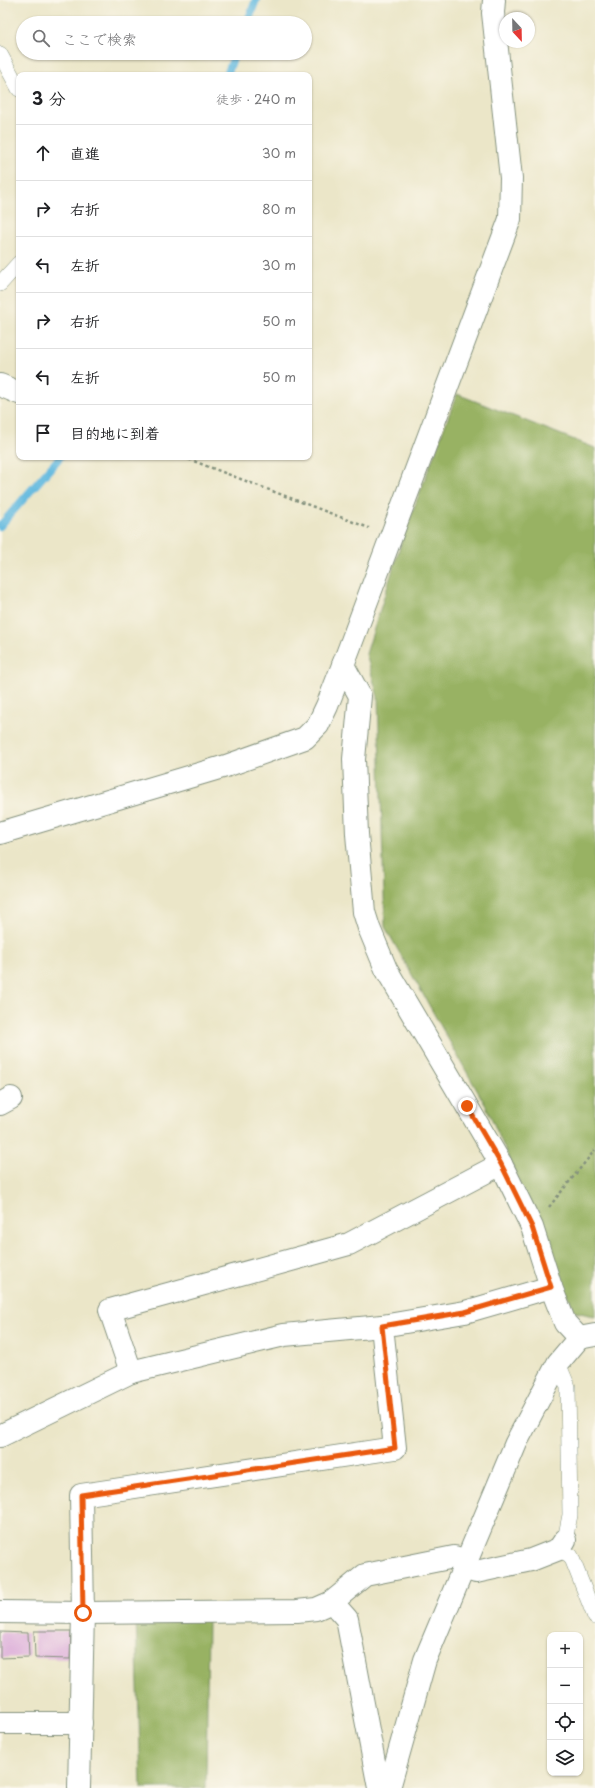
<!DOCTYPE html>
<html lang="ja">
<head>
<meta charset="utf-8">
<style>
  :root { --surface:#fff; --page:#f2f2f2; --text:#202124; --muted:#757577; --line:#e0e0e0 }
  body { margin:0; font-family:"Playpen Sans","Klee One",sans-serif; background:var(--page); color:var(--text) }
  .controls { position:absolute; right:12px; bottom:12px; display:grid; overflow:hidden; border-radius:8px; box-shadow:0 1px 3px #0004 }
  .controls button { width:36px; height:36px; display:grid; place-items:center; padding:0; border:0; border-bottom:1px solid var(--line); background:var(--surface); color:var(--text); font:20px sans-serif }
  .compass { position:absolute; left:499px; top:12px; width:36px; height:36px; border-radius:50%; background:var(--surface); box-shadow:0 1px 3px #0004; rotate:158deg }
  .stop { position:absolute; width:12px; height:12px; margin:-9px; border:3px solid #ea580c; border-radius:50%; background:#fff }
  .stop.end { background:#ea580c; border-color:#fff; box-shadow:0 1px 4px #0008 }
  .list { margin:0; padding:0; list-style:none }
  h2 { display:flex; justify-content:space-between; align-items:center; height:52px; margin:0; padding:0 16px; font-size:17px }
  h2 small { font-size:13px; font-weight:400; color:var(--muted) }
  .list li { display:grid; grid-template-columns:26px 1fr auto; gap:12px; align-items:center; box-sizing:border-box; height:56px; padding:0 16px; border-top:1px solid var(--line) }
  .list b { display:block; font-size:15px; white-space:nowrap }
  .list em { font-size:13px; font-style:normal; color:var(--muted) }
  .icon { flex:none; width:22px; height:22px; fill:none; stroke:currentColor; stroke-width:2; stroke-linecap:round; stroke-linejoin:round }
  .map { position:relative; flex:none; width:595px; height:1788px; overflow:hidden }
  .search { position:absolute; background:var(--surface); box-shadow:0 1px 3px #0004; left:16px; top:16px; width:296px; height:44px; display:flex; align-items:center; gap:10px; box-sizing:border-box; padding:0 14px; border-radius:22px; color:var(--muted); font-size:15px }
  .panel { position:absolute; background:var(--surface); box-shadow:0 1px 3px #0004; left:16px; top:72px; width:296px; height:388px; border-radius:8px }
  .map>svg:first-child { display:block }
  .forest { fill:#98b263; stroke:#5c784c }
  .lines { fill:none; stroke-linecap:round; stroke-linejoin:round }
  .stream { stroke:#63badf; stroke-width:8 }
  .building { fill:#dcacd9 }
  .service-casing { stroke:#85927e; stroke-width:16 }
  .minor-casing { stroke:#85927e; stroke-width:24 }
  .path { stroke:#85927e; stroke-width:2.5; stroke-dasharray:3 3; stroke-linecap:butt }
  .service { stroke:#fff; stroke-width:15 }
  .minor { stroke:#fff; stroke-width:22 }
  .route { stroke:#ea580c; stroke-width:5 }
</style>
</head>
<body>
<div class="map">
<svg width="595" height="1788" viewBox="0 0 595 1788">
  <rect width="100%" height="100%" fill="#fbf7ec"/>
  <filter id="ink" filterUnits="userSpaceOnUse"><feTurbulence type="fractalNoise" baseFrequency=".025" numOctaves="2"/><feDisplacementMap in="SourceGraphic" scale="8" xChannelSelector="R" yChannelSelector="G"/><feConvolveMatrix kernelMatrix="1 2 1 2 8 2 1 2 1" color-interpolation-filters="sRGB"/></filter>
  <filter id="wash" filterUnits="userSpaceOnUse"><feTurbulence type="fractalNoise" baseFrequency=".012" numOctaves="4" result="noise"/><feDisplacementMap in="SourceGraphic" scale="16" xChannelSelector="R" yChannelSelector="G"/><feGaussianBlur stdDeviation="0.9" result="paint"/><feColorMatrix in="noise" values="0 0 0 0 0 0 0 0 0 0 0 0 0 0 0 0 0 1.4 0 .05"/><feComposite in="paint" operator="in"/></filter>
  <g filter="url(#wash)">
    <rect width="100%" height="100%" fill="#ebe6c8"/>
    <!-- forest -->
    <g class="forest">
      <path d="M457,394L595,448V1316L575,1312L487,1108L385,927L378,697L366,654L403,537Z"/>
      <path d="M136,1617L208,1620L206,1788H141Z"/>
    </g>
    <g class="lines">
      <!-- stream -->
      <g class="stream">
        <path d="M247,23L256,0"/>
        <path d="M227,75L235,53"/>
        <path d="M0,526L60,457"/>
      </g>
    </g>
    <g id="blocks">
      <!-- building -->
      <g class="building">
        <path d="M34,1631H71L70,1659L35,1658Z"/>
        <path d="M0,1632L28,1633L29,1657L0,1658Z"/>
      </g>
    </g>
  </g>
  <g filter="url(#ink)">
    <use href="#blocks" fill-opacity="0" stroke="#85927e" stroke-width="1"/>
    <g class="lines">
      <!-- service casing -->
      <g class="service-casing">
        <g id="service">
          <path d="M0,54L19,89"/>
          <path d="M0,284L19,263"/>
          <path d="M558,1363L568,1387L570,1515L565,1540"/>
          <path d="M559,1549L571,1556L595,1617"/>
        </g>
      </g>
      <!-- minor casing -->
      <g class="minor-casing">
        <g id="minor">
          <path d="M0,385L19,393"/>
          <path d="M343,665L360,696L354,759L357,834L364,912L369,928L386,969L501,1164L532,1227L551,1287L565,1323L579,1338"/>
          <path d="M0,833L226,766L305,738L318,725L327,706L343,665L510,219L511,178L493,13L494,0"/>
          <path d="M0,1104L11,1098"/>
          <path d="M382,1326L284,1335L131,1372L110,1310L349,1244L501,1164"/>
          <path d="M0,1436L131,1372"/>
          <path d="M463,1568L476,1572L531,1560L559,1549L565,1540"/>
          <path d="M332,1602L347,1619L379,1788"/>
          <path d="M0,1612L83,1613L297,1611L316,1609L332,1602L365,1575L454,1557L466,1561"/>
          <path d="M0,1723H81"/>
          <path d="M79,1788L83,1613L81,1495L395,1448L382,1326L465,1312L551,1287"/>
          <path d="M389,1788L425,1660L516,1443L558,1363L579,1338L595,1335"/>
        </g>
      </g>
      <!-- path -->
      <g class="path">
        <path d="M183,457L369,528"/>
        <path d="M549,1207L595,1150"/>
      </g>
      <!-- service -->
      <use href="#service" class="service"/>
      <!-- minor -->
      <use href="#minor" class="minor"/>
    </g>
  </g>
  <g class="lines" filter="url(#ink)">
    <!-- route -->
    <path class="route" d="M83,1613L81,1495L395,1448L382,1326L465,1312L551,1287L532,1227L501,1164L467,1106"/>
  </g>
</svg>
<div class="controls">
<button>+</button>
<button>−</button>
<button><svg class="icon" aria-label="locate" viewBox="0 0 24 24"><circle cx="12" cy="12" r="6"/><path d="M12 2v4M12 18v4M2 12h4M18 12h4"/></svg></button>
<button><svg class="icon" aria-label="layers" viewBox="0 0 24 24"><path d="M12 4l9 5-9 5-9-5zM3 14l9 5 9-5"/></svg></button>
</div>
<svg class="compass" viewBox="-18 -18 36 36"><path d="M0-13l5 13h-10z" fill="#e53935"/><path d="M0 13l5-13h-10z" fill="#757577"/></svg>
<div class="stop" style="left:83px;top:1613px"></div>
<div class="stop end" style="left:467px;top:1106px"></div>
<div class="search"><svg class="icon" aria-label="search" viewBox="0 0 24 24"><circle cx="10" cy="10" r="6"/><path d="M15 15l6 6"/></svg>ここで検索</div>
<section class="panel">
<h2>3 分<small>徒歩 · 240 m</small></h2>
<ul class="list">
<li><svg class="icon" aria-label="ahead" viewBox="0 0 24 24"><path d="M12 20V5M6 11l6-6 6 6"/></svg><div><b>直進</b></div><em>30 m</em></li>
<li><svg class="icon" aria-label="right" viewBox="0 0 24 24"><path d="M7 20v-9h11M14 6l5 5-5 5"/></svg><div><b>右折</b></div><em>80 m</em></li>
<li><svg class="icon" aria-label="left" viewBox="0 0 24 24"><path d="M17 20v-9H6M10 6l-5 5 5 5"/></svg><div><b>左折</b></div><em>30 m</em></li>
<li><svg class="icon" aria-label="right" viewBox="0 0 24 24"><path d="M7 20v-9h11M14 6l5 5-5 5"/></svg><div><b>右折</b></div><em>50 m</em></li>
<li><svg class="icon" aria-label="left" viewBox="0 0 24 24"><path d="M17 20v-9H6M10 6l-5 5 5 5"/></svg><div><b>左折</b></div><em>50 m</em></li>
<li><svg class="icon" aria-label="arrive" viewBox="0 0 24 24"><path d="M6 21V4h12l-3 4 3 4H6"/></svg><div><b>目的地に到着</b></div></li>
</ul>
</section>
</div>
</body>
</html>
